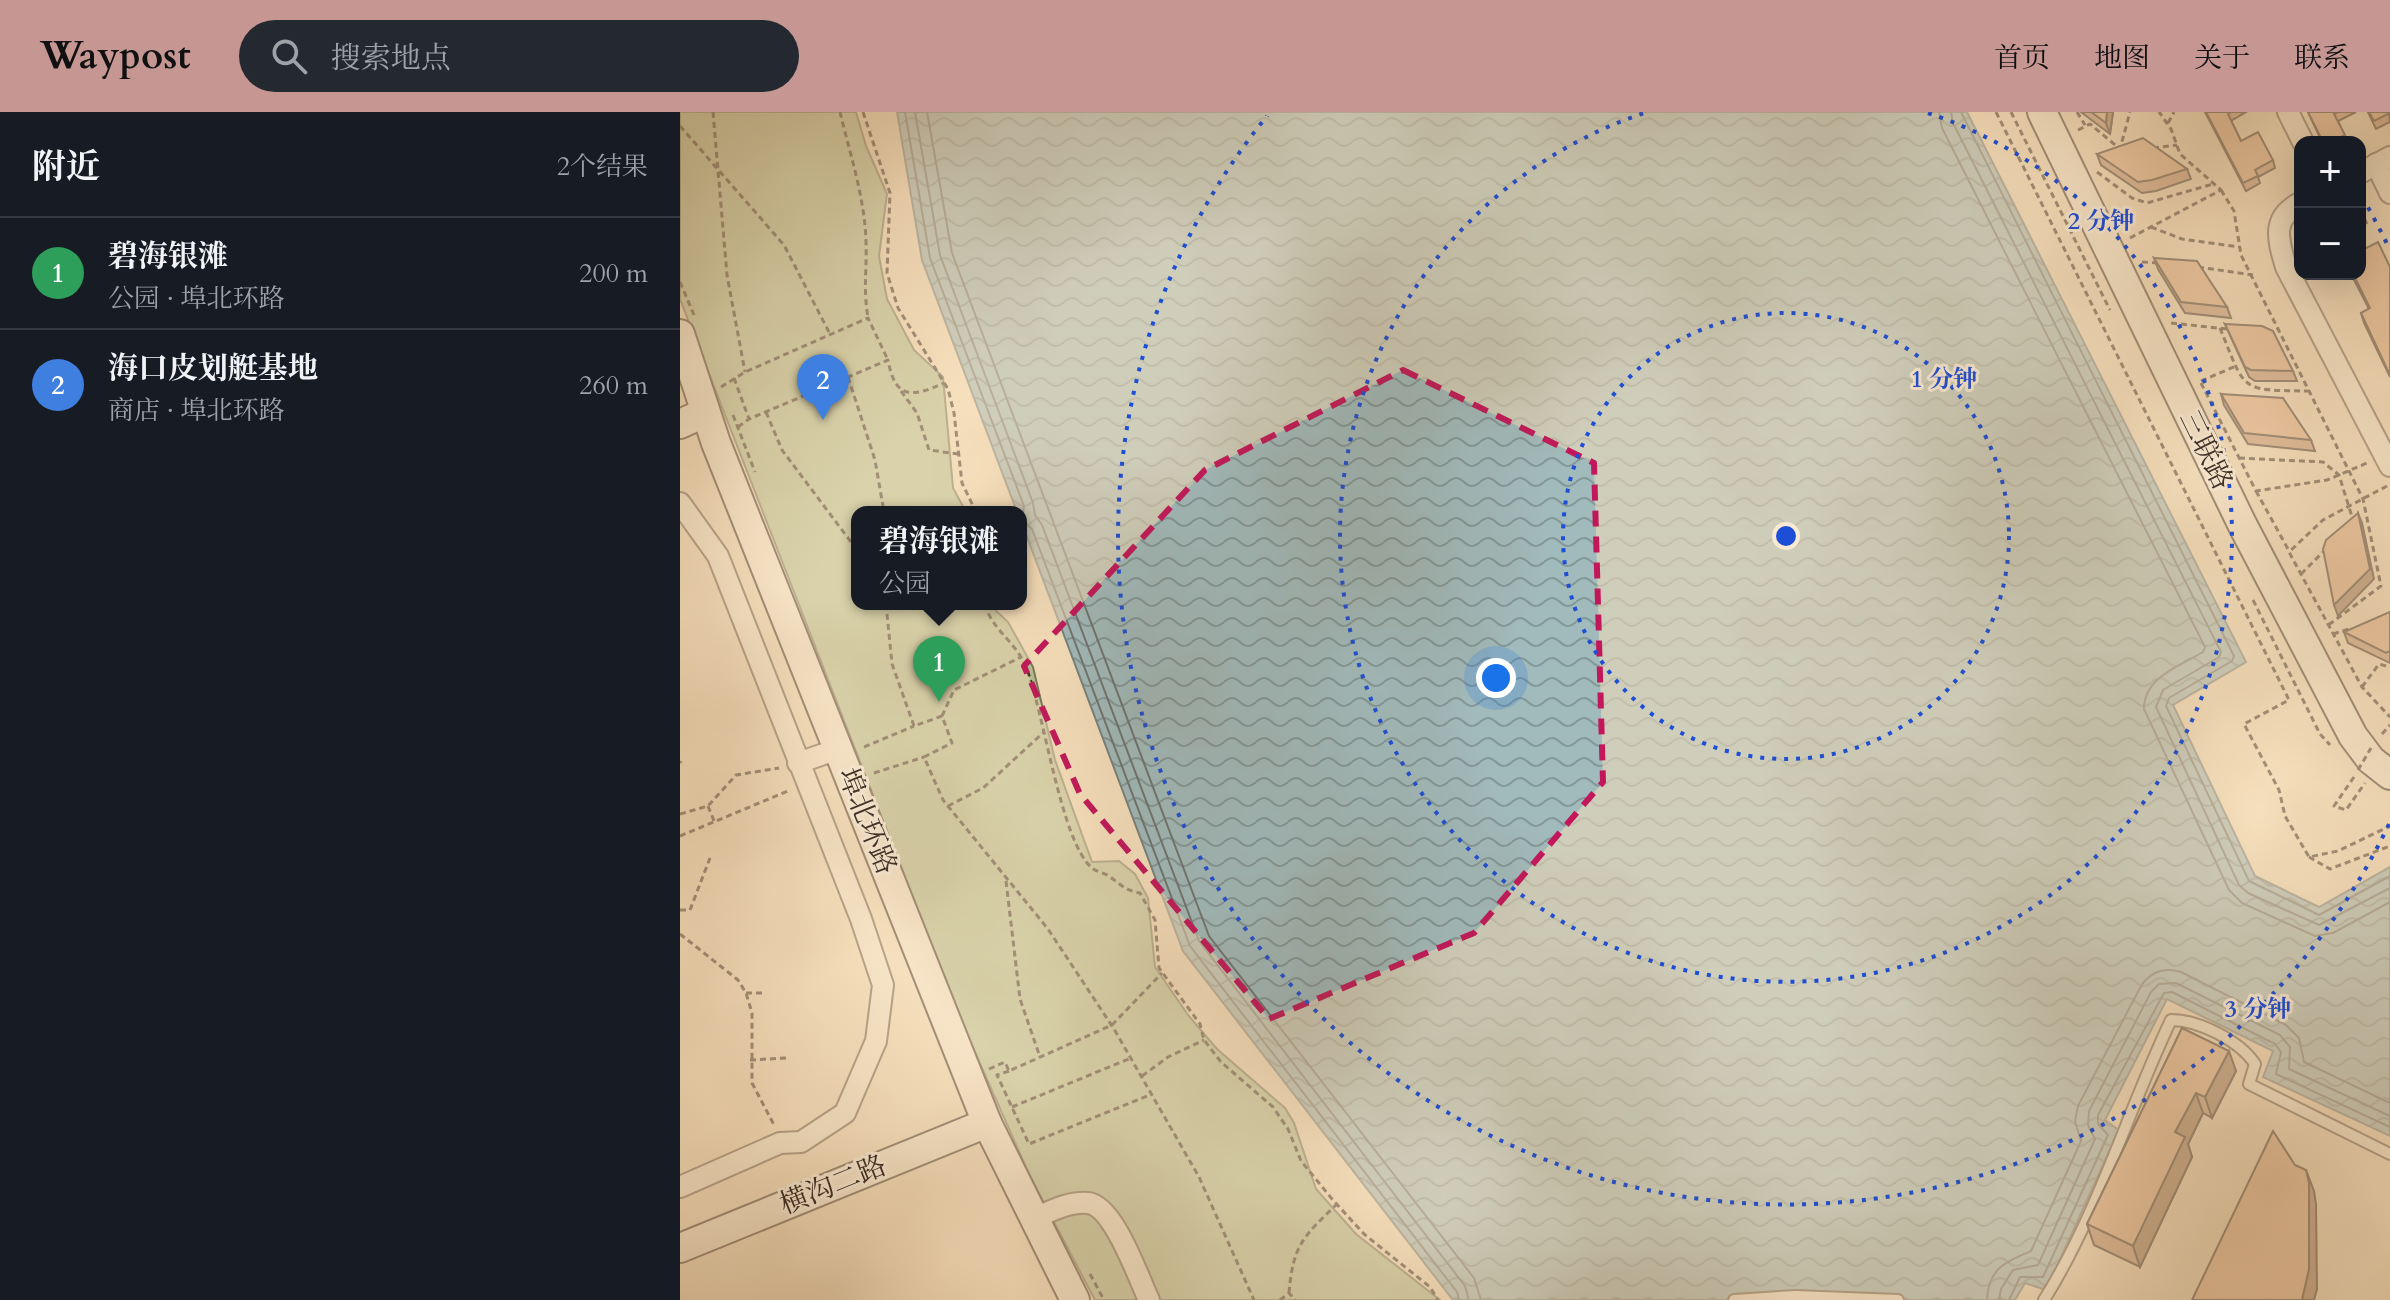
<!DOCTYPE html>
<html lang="zh">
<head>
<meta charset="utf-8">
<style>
  :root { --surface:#171b24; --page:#242831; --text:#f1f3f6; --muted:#9ea1a6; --line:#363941; --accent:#c59692 }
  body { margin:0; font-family:Cardo,"Noto Serif SC",serif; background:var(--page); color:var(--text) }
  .controls { position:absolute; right:24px; top:24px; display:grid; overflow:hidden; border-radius:16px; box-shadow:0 8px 32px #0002 }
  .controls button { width:72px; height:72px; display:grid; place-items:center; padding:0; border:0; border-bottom:2px solid var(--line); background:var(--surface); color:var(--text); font:40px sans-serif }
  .you { position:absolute; left:816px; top:566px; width:28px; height:28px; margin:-20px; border:6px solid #fff; border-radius:50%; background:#1a73e8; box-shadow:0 0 0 12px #1a73e833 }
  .badge { display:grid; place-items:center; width:52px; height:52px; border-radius:50%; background:var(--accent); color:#fff; font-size:26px; font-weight:700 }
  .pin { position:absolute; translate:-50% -66px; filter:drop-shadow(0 2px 4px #0008) }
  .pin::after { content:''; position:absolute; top:42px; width:28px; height:24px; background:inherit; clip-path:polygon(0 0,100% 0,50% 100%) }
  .popup { position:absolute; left:171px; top:394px; width:176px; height:104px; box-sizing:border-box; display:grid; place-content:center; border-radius:16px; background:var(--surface); filter:drop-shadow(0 2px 6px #0005); font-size:26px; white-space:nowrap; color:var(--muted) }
  .popup b { font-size:30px; color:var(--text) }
  .popup::after { content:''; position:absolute; left:50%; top:100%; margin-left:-16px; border:16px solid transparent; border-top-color:var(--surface) }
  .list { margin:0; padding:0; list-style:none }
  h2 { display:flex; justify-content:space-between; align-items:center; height:104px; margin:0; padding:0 32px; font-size:34px }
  h2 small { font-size:26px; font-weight:400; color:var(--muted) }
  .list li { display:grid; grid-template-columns:52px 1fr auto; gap:24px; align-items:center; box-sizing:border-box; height:112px; padding:0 32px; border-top:2px solid var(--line) }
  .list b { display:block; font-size:30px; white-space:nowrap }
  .list p { margin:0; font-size:26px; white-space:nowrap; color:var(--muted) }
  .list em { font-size:26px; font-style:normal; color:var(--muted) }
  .icon { flex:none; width:44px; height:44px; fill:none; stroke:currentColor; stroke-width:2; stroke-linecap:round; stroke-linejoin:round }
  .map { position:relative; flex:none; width:1710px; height:1188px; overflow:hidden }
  header { display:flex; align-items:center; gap:48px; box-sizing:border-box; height:112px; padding:0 40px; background:var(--accent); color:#111 }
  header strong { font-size:38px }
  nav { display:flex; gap:44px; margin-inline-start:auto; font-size:28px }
  .search { width:560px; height:72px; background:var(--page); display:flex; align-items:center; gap:20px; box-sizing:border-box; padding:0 28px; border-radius:44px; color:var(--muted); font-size:30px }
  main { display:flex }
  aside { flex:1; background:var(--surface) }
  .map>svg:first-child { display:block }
  .green { fill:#b6c396; stroke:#79795e; stroke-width:2 }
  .water { fill:url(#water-waves); stroke:#79827f; stroke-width:2 }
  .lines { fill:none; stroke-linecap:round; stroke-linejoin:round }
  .shore { stroke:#6e7470; stroke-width:2 }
  .lane-casing { stroke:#6a5b4c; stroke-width:14 }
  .street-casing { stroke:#6a5b4c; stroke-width:24 }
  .secondary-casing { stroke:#3c2f26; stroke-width:32 }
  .path { stroke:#3c2f26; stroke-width:3; stroke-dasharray:6 4; stroke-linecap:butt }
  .lane { stroke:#f9ead3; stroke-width:10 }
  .street { stroke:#f9ead3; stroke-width:20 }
  .secondary { stroke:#f9ead3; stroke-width:28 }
  .path-bridge { stroke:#3c2f26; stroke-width:3; stroke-dasharray:6 4; stroke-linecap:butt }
  .wall { fill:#c79875; stroke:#3c2f26; stroke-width:2 }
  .shaded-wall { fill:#a27c5f; stroke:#3c2f26; stroke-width:2 }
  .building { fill:#e7b188; stroke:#3c2f26; stroke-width:2 }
  .marked { fill:none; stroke:#c2185b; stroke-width:6; stroke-dasharray:16 10; stroke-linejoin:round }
  .ring { fill:none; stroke:#1d4ed8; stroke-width:4; stroke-dasharray:4 8 }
  .labels { text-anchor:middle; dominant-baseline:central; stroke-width:6; stroke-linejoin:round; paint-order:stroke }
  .street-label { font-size:28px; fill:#3c2f26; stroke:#f9ead3 }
  .centre { fill:#1d4ed8; stroke:#f9ead3; stroke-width:4 }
  .ring-label { font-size:24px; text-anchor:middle; font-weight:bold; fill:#1d4ed8; stroke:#f9ead3; stroke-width:6; stroke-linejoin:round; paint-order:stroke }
</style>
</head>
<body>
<header>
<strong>Waypost</strong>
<div class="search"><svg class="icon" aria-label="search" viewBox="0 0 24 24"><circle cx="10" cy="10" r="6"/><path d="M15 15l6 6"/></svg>搜索地点</div>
<nav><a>首页</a><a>地图</a><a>关于</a><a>联系</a></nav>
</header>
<main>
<aside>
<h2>附近<small>2个结果</small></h2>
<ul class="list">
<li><span class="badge" style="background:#2e9e5b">1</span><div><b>碧海银滩</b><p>公园 · 埠北环路</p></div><em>200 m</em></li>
<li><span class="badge" style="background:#3f7fe0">2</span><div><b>海口皮划艇基地</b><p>商店 · 埠北环路</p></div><em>260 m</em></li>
</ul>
</aside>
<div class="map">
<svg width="1710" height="1188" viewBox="0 0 1710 1188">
  <defs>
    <pattern id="water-waves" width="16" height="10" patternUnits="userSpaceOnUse" patternTransform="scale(2)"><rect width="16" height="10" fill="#a1babb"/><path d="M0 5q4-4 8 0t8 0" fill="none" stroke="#849898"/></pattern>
  </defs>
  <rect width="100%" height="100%" fill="#f6dfbc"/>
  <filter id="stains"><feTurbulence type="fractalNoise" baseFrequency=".0025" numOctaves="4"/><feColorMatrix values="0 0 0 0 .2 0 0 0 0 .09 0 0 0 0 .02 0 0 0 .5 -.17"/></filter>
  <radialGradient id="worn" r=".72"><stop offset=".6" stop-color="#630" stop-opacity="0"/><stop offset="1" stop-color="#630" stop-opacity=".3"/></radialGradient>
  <!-- green -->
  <path class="green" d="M0,0H176L186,34L207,82L199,144L207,187L234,238L263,265L273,376L286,400H177V492H309L328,510L353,555L375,648L412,750L439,749L455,762L468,786L475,855L508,903L537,937L605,996L614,1011L636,1077L676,1122L760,1188H415L350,1064L279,904L0,187Z"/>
  <!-- water -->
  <path class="water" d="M217,0H1287L1566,550L1493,593L1575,764L1639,795L1710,755V1024L1583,965L1593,939L1487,887L1425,1008L1439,1018L1366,1178L1345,1171L1335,1188H773L503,839L341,409V400H337L242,148Z"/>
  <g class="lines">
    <!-- shore -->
    <g class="shore">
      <path d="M225,0L250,146L344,394L342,408L352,417L510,834L777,1180L779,1188"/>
      <path d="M235,0L260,143L353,391L355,403L362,413L519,829L785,1174L789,1188"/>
      <path d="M247,0L272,141L529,824L794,1166L801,1188"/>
      <path d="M1259,0L1262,16L1525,535L1523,540C1500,554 1464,565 1464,597L1549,778L1562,791L1635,824L1653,821L1710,790"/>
      <path d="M1271,0L1273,11L1541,540L1539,545L1483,578L1476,595L1559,773L1568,781L1639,813L1710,776"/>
      <path d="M1281,0L1554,544L1552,549L1489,586L1486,594L1569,769L1639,803L1710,764"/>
      <path d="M1307,1188C1308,1156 1327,1149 1351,1139L1401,1029L1395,1009L1398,994L1461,874C1471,859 1484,855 1501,860L1606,913L1619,926L1624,950L1710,991"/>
      <path d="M1319,1188L1321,1177L1333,1158L1358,1153L1415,1027L1408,1013L1409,999L1471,880L1479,872L1496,871L1600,923L1610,935L1609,957L1710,1004"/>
      <path d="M1329,1188L1340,1165H1363L1428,1023L1418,1012V1003L1484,881L1492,880L1595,932L1601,940L1596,962L1710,1015"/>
    </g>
    <!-- lane casing -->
    <g class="lane-casing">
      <g id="lane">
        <path d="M1054,1188L1115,1184L1218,1188"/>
        <path d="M1364,1188C1419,1100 1447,1000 1491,908C1519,908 1560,929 1575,952L1569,972L1710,1042"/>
      </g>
    </g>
    <!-- street casing -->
    <g class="street-casing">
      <g id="street">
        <path d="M1608,0L1623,30"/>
        <path d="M1696,52L1710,81"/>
        <path d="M1680,61L1710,45"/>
        <path d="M1620,91C1591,106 1598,128 1606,155L1710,354"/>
        <path d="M0,391L38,444L181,807L203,873L196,929L165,1001L121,1030L100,1031L0,1075"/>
        <path d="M118,651L158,637"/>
        <path d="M355,1106C371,1099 390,1089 408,1091C434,1094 458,1165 469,1188"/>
      </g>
    </g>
    <!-- secondary casing -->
    <g class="secondary-casing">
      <g id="secondary">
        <path d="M1362,0L1562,412L1673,624L1691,648L1710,663"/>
        <path d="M0,222L36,331L307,1011L395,1188"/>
        <path d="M0,312L24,301"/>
        <path d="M0,1136L307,1011"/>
      </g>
    </g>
    <!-- path -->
    <g class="path">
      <path d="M33,0L47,163L65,260"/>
      <path d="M160,0C170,42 185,87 186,130C187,159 183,175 188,206"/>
      <path d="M183,0L210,81L207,161L218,196L268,277L274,301L282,371L296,400"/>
      <path d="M1316,0L1609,588L1564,612L1599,678L1605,704L1629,745L1658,739L1710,714"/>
      <path d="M1331,0L1430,198"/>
      <path d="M1397,0L1405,13"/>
      <path d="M1488,11L1494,0"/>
      <path d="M0,14L104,133L150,222"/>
      <path d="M1398,18L1410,12L1440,37L1450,0"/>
      <path d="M1473,36L1497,33"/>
      <path d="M1417,60L1452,86L1467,91L1533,72"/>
      <path d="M1541,78L1554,99L1561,143L1683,387L1701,474L1647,514"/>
      <path d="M1471,115L1502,127L1559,135"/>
      <path d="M1450,126L1541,78L1500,42L1491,17L1479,0"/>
      <path d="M1462,150L1478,151"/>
      <path d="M1518,155L1573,163"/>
      <path d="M0,170L14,203"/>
      <path d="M1491,211L1547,217"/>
      <path d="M1540,216C1566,280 1559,278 1628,279"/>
      <path d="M168,265L195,348L204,400"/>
      <path d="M54,266L69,307"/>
      <path d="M1521,269L1556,254"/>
      <path d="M1521,271L1576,379L1647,368L1687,351"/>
      <path d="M41,275L65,260L188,206L207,246"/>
      <path d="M221,279L237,301L249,338L278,342"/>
      <path d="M86,300L102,338L177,438"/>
      <path d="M53,303L75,360"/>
      <path d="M58,315L69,307L208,248C215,287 231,286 264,271"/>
      <path d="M1559,346L1643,350L1659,363L1673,408"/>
      <path d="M1707,374L1643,408L1609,440L1682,575L1710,605"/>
      <path d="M1576,379L1609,439"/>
      <path d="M1621,462L1644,439"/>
      <path d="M1573,488L1640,622L1650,633"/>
      <path d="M206,492L212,552L234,614L262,604L272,631L244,645L263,688L368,817L434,917L519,1065L574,1188"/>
      <path d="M305,492C311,517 335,529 345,553C364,597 380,729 412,756C417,760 424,761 429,764C441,773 445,778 460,781L475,808L479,856L520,912L524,928L541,950L593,995L608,1017L621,1049L652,1087L684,1122L750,1175L758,1188"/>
      <path d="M1653,522L1669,517"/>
      <path d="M1682,575L1699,552L1710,555"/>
      <path d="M262,604L274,578L341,545"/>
      <path d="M1702,622L1710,613"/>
      <path d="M184,635L234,614"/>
      <path d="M0,651L1,649"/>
      <path d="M194,661L244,645"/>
      <path d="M1674,665L1654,694L1666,698L1685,671"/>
      <path d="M28,694L34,709"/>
      <path d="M268,694L303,676L364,620"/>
      <path d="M0,702L28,694L56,663L99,656"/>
      <path d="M0,724L108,679"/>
      <path d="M1629,745L1650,757L1710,734"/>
      <path d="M326,769L340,887L360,945"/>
      <path d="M0,798H10L30,746"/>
      <path d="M0,822L58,868L66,881L72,901V971L94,1013"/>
      <path d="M66,881H85"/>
      <path d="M70,948L106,946"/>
      <path d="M309,957L325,950L329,959L432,913L482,861"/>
      <path d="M329,959L317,963L349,1032L472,982"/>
      <path d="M462,964L488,945L524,928"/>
      <path d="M332,995L451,946"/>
      <path d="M410,1162L424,1188"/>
      <path d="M609,1181C613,1133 623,1125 656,1093"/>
      <path d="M600,1188L609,1181L615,1188"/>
    </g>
    <!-- lane -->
    <use href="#lane" class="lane"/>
    <!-- street -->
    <use href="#street" class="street"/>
    <!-- secondary -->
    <use href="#secondary" class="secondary"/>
    <!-- path-bridge -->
    <path class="path-bridge" d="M1678,658L1691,636"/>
  </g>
  <!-- wall -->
  <g class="wall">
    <path d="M1401,0H1433L1430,22Z"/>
    <path d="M1525,0H1566L1551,9L1561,29L1593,48L1595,56L1578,65L1580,71L1566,79Z"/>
    <path d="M1628,0H1676L1658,9L1667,30H1642Z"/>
    <path d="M1688,0H1709L1710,10L1696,17Z"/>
    <path d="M1417,42L1507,57L1511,67L1476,79L1462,81L1421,53Z"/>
    <path d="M1680,96L1687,111L1680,114Z"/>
    <path d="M1474,146L1547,195L1551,206L1505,201L1478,157Z"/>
    <path d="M1710,155V265L1684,211L1681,201L1689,197L1671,162H1680Z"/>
    <path d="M1545,212L1613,259L1617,269H1575L1569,265Z"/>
    <path d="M1541,282L1631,328L1635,339L1568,332L1544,293Z"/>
    <path d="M1710,500V551L1668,531L1664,520Z"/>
    <path d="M1502,916L1556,959L1532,1006L1523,1001L1508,1032L1512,1045L1460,1155L1414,1133L1407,1112Z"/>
  </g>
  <!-- shaded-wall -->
  <g class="shaded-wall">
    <path d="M1427,0H1433L1430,22L1426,11Z"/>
    <path d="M1678,401L1682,411L1694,467L1658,504L1654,493Z"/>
    <path d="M1549,939L1556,959L1532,1006L1525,985Z"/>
    <path d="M1516,981L1523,1001L1508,1032L1512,1045L1460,1155L1453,1134L1495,1020Z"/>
    <path d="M1626,1058L1634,1079L1636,1092L1637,1177L1634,1188H1622Z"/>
  </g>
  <!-- building -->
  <g class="building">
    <path d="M1411,0H1427L1426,11Z"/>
    <path d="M1526,0H1551L1548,2L1561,29L1578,20L1593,48L1575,58L1578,64L1563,71Z"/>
    <path d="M1628,0H1658L1654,2L1665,23L1651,30H1643Z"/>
    <path d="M1689,0H1709L1710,1L1694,9Z"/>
    <path d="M1463,26L1507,57L1472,68L1458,70L1417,42Z"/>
    <path d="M1698,130L1710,155V263L1681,201L1690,196L1673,162H1680V139Z"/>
    <path d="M1474,146L1517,149L1547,195L1501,190Z"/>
    <path d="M1545,212L1582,214L1593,219L1613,259L1571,258L1565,255Z"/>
    <path d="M1541,282L1603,286L1631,328L1564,321Z"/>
    <path d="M1678,401L1690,457L1654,493L1643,437L1646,428Z"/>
    <path d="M1710,500V539L1706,541L1664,520Z"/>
    <path d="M1502,916L1549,939L1525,985L1516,981L1495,1020L1505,1025L1453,1134L1407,1112Z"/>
    <path d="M1593,1019L1615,1053L1626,1058L1629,1071V1157L1622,1188H1512Z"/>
  </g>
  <!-- marked area -->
  <path d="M0 0H1710V1188H0ZM723,258L914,351L923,670L794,821L589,907L400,682L344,554L525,358Z" fill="#f6dfbc" fill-opacity=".55" fill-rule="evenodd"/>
  <path class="marked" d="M723,258L914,351L923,670L794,821L589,907L400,682L344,554L525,358Z"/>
  <!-- distance rings -->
  <g class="ring">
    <circle cx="1106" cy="424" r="223"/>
    <path d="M1248 1A446 446 0 1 1 964 1"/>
    <path d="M1709 712A668 668 0 1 1 587 4M1682 85A668 668 0 0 1 1709 136"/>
  </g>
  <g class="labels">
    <!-- street labels -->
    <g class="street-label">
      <text transform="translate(1526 338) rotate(64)">三联路</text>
      <text transform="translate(187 709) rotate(68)">埠北环路</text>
      <text transform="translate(153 1073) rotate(-22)">横沟二路</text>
    </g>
  </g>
  <circle cx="1106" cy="424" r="12" class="centre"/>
  <g class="ring-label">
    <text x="1421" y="117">2 分钟</text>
    <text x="1264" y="275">1 分钟</text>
    <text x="1578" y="905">3 分钟</text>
  </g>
  <rect width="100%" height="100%" filter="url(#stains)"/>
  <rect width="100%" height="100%" fill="url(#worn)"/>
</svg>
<div class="controls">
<button>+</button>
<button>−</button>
</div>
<div class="you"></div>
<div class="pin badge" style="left:259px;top:590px;background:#2e9e5b">1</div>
<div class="popup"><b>碧海银滩</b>公园</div>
<div class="pin badge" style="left:143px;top:308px;background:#3f7fe0">2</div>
</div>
</main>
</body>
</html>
